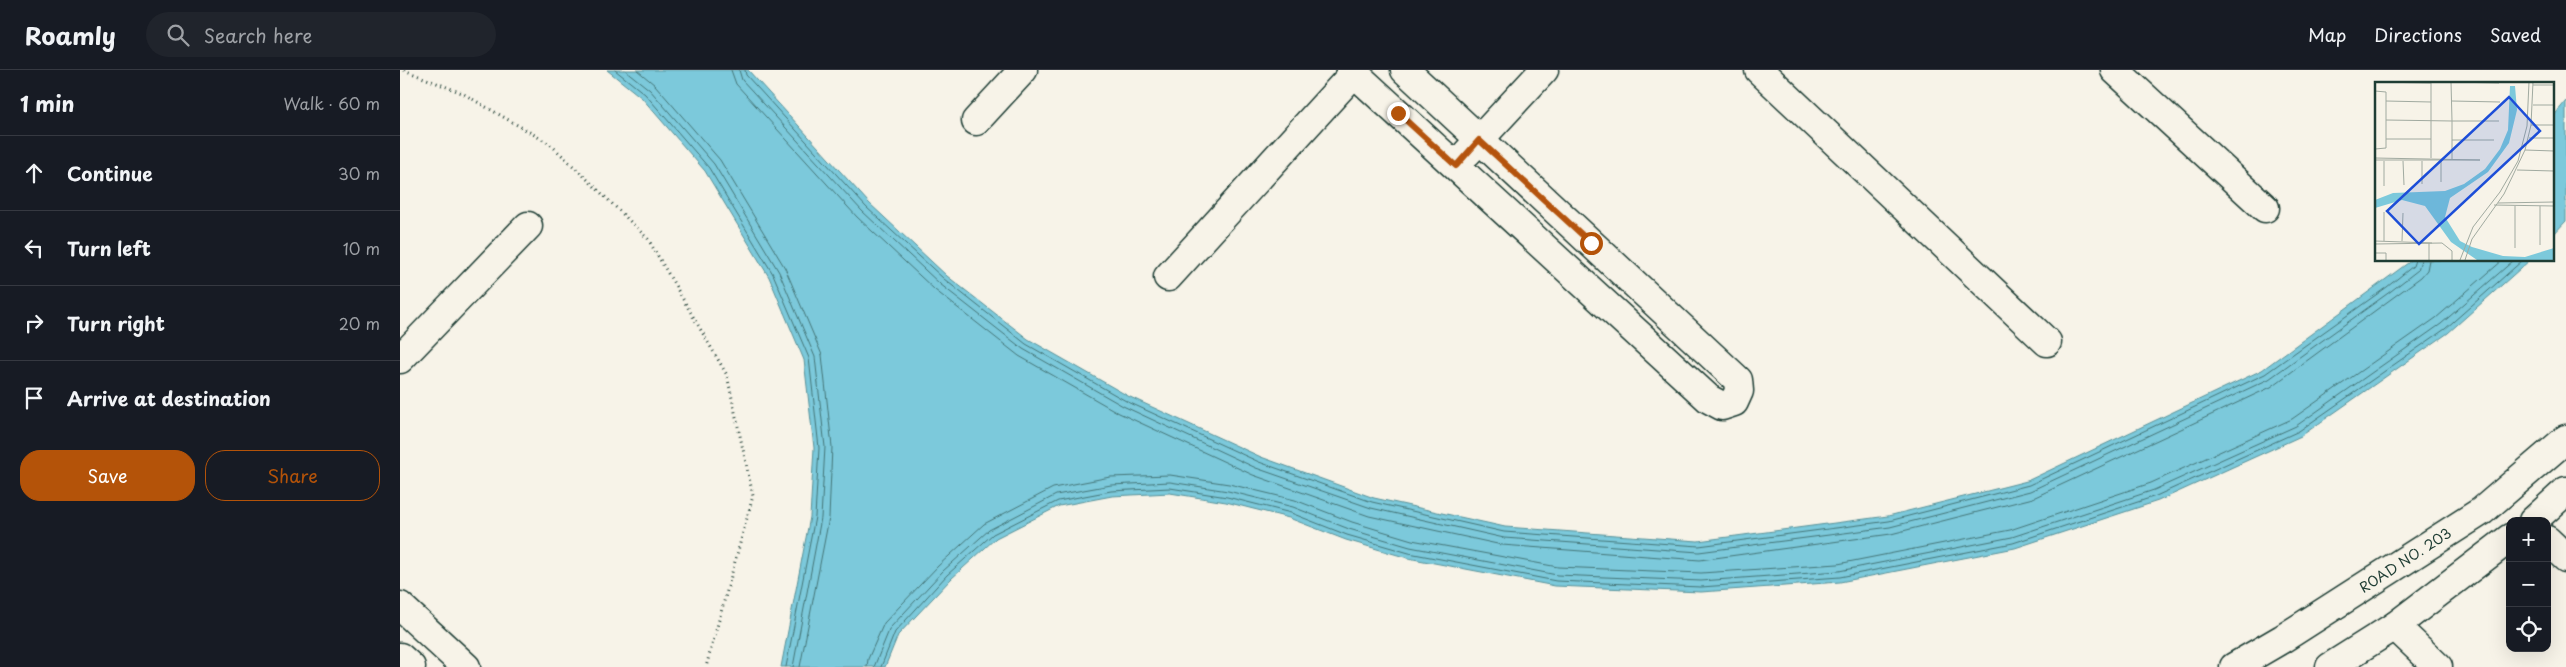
<!DOCTYPE html>
<html lang="en">
<head>
<meta charset="utf-8">
<style>
  :root { --surface:#171b24; --page:#20242c; --text:#f1f3f6; --muted:#9ea1a6; --line:#363941; --accent:#b45309 }
  body { margin:0; font-family:"Playpen Sans",sans-serif; background:var(--page); color:var(--text) }
  .controls { position:absolute; right:15px; bottom:15px; display:grid; overflow:hidden; border-radius:10px; box-shadow:0 5px 20px #0002 }
  .controls button { width:45px; height:45px; display:grid; place-items:center; padding:0; border:0; border-bottom:1px solid var(--line); background:var(--surface); color:var(--text); font:25px sans-serif }
  .stop { position:absolute; width:15px; height:15px; margin:-11px; border:4px solid #b45309; border-radius:50%; background:#fff }
  .stop.end { background:#b45309; border-color:#fff; box-shadow:0 1px 5px #0008 }
  .list { margin:0; padding:0; list-style:none }
  h2 { display:flex; justify-content:space-between; align-items:center; height:65px; margin:0; padding:0 20px; font-size:21px }
  h2 small { font-size:16px; font-weight:400; color:var(--muted) }
  .list li { display:grid; grid-template-columns:32px 1fr auto; gap:15px; align-items:center; box-sizing:border-box; height:75px; padding:0 20px; border-top:1px solid var(--line) }
  .list b { display:block; font-size:19px; white-space:nowrap }
  .list em { font-size:16px; font-style:normal; color:var(--muted) }
  .actions { display:flex; gap:10px; padding:15px 20px }
  .actions a { flex:1; padding:11px 0; border:1px solid var(--accent); border-radius:20px; text-align:center; font-size:18px; color:var(--accent) }
  .actions .main { background:var(--accent); color:#fff }
  .icon { flex:none; width:28px; height:28px; fill:none; stroke:currentColor; stroke-width:2; stroke-linecap:round; stroke-linejoin:round }
  .map { position:relative; flex:none; width:2166px; height:597px; overflow:hidden }
  header { display:flex; align-items:center; gap:30px; box-sizing:border-box; height:70px; padding:0 25px; background:var(--surface); border-bottom:1px solid var(--line) }
  header strong { font-size:24px }
  nav { display:flex; gap:28px; margin-inline-start:auto; font-size:18px }
  .search { width:350px; height:45px; background:var(--page); display:flex; align-items:center; gap:12px; box-sizing:border-box; padding:0 18px; border-radius:28px; color:var(--muted); font-size:19px }
  main { display:flex }
  aside { flex:1; background:var(--surface) }
  .map>svg:first-child { display:block }
  .water { fill:#7cc9db; stroke:#579198 }
  .lines { fill:none; stroke-linecap:round; stroke-linejoin:round }
  .shore { stroke:#447577; stroke-width:1 }
  .street-casing { stroke:#1f3d34; stroke-width:31 }
  .secondary-casing { stroke:#1f3d34; stroke-width:31 }
  .path { stroke:#1f3d34; stroke-width:3; stroke-dasharray:1 4; stroke-linecap:butt }
  .street { stroke:#f7f3e8; stroke-width:28 }
  .secondary { stroke:#f7f3e8; stroke-width:28 }
  .route { stroke:#b45309; stroke-width:6 }
  .labels { text-anchor:middle; dominant-baseline:central; stroke-width:4; stroke-linejoin:round; paint-order:stroke }
  .street-label { font-size:14px; fill:#1f3d34; stroke:#f7f3e8 }
  .inset-road { fill:none; stroke:#a1aaa0; stroke-width:1 }
  .view { fill:#1d4ed8; fill-opacity:0.15; stroke:#1d4ed8; stroke-width:2.5 }
  .inset-edge { fill:none; stroke:#1f3d34; stroke-width:2.5 }
</style>
</head>
<body>
<header>
<strong>Roamly</strong>
<div class="search"><svg class="icon" aria-label="search" viewBox="0 0 24 24"><circle cx="10" cy="10" r="6"/><path d="M15 15l6 6"/></svg>Search here</div>
<nav><a>Map</a><a>Directions</a><a>Saved</a></nav>
</header>
<main>
<aside>
<h2>1 min<small>Walk · 60 m</small></h2>
<ul class="list">
<li><svg class="icon" aria-label="ahead" viewBox="0 0 24 24"><path d="M12 20V5M6 11l6-6 6 6"/></svg><div><b>Continue</b></div><em>30 m</em></li>
<li><svg class="icon" aria-label="left" viewBox="0 0 24 24"><path d="M17 20v-9H6M10 6l-5 5 5 5"/></svg><div><b>Turn left</b></div><em>10 m</em></li>
<li><svg class="icon" aria-label="right" viewBox="0 0 24 24"><path d="M7 20v-9h11M14 6l5 5-5 5"/></svg><div><b>Turn right</b></div><em>20 m</em></li>
<li><svg class="icon" aria-label="arrive" viewBox="0 0 24 24"><path d="M6 21V4h12l-3 4 3 4H6"/></svg><div><b>Arrive at destination</b></div></li>
</ul>
<div class="actions"><a class="main">Save</a><a>Share</a></div>
</aside>
<div class="map">
<svg width="2166" height="597" viewBox="0 0 2166 597">
  <rect width="100%" height="100%" fill="#f7f3e8"/>
  <filter id="ink" filterUnits="userSpaceOnUse"><feTurbulence type="fractalNoise" baseFrequency=".02" numOctaves="2"/><feDisplacementMap in="SourceGraphic" scale="10" xChannelSelector="R" yChannelSelector="G"/><feConvolveMatrix kernelMatrix="1 2 1 2 8 2 1 2 1" color-interpolation-filters="sRGB"/></filter>
  <g filter="url(#ink)">
    <!-- water -->
    <g class="water">
      <path d="M207,0H348L469,133L547,206L628,269L728,326L861,387L974,428L1105,457L1298,471L1488,446L1627,411L1862,300L2012,190H2130L2048,263L1901,366L1758,431L1615,478L1440,512L1301,522L1155,516L1008,488L946,470L889,448L826,432L770,423L712,426L659,436L596,468L551,509L498,565L485,597H381L410,447L414,378L404,290L369,207L305,101L242,28Z"/>
      <path d="M2166,31V151L2152,166V48Z"/>
    </g>
    <g class="lines">
      <!-- shore -->
      <g class="shore">
        <path d="M215,0L245,24L309,98L373,204L409,288L419,378L415,447L386,597"/>
        <path d="M225,0L250,20L314,94L379,202L415,287L425,377L421,448L393,597"/>
        <path d="M237,0L255,15L320,90L385,198L422,285L432,377L429,448L400,597"/>
        <path d="M331,0L336,14L457,147L535,220L619,286L719,343L853,405L969,446L1102,475L1300,490L1491,464L1633,428L1871,317L2021,207L2027,200L2029,190"/>
        <path d="M339,0L342,10L462,141L540,214L623,279L723,336L856,398L971,438L1104,468L1299,482L1490,457L1630,421L1869,309L1991,221L2018,200L2021,190"/>
        <path d="M345,0L346,5L466,137L544,209L626,274L726,331L859,392L972,432L1104,462L1299,476L1489,451L1629,415L1865,304L1987,217L2013,196L2015,190"/>
        <path d="M467,597L468,589L484,553L538,496L584,454L653,418L710,407L770,405L829,414L895,430L952,452L1012,470L1158,497L1301,503L1438,494L1610,460L1751,413L1892,349L2036,248L2103,190"/>
        <path d="M474,597L490,558L543,501L589,460L656,425L711,415L770,412L828,421L893,437L949,459L1010,477L1157,505L1301,511L1439,501L1612,467L1754,420L1896,356L2041,254L2114,190"/>
        <path d="M481,597L495,562L547,505L593,464L658,431L711,421L770,418L827,427L891,443L947,465L1009,483L1156,511L1301,517L1440,507L1613,473L1756,426L1899,361L2045,259L2123,190"/>
      </g>
      <!-- street casing -->
      <g class="street-casing">
        <g id="street">
          <path d="M951,0L1309,329L1322,336L1334,332L1339,321L1338,310L1005,0"/>
          <path d="M1359,0L1647,272"/>
          <path d="M1715,0L1865,138"/>
          <path d="M576,51L623,0"/>
          <path d="M1067,83L1144,0"/>
          <path d="M768,207L954,3"/>
          <path d="M0,289L128,156"/>
          <path d="M2147,470L2166,488"/>
          <path d="M0,536L66,597"/>
          <path d="M1995,556L2038,597"/>
          <path d="M0,587L11,597"/>
        </g>
      </g>
      <!-- secondary casing -->
      <g class="secondary-casing">
        <g id="secondary">
          <path d="M2133,451L2166,421"/>
          <path d="M1834,597L1882,569L2082,441L2166,369"/>
          <path d="M1930,597L1995,556L2110,468"/>
        </g>
      </g>
      <!-- path -->
      <path class="path" d="M4,0L62,23L150,74L189,111L248,169L327,305L353,426L306,597"/>
      <!-- street -->
      <use href="#street" class="street"/>
      <!-- secondary -->
      <use href="#secondary" class="secondary"/>
    </g>
  </g>
  <g class="lines" filter="url(#ink)">
    <!-- route -->
    <path class="route" d="M998,43L1056,96L1079,70L1191,173"/>
  </g>
  <g class="labels">
    <!-- street labels -->
    <g class="street-label">
      <text transform="translate(2005 490) rotate(-33)">ROAD NO. 203</text>
    </g>
  </g>
  <!-- overview -->
  <g transform="translate(1975 12)">
    <rect width="179" height="179" fill="#f7f3e8"/>
    <path d="M135,4H140L142,28L134,61L113,90L75,116L70,135L85,159L97,165L128,174L150,175L179,166V178H102L76,160L50,124L27,118L0,126V118L18,111L70,109L89,102L110,87L125,67L133,48Z" fill="#7cc9db"/>
    <path class="inset-road" d="M0,0L56,1V76M124,1L76,0L77,39H124M158,3H179M0,9L11,10V19L56,20M77,19L125,20M158,23H179M11,38L77,39V78M156,43H179M154,56H179M11,57H56M77,58H119M0,67L11,66V19M150,68L179,69M0,76L105,78H0M28,79L29,103M47,79V102M66,79V100M142,88L179,89M9,104V79M123,121L179,120M119,123L179,124M9,130V159M0,159L57,161M27,159L28,131M0,162L67,161L77,169V178M165,163V124M140,166V124M0,171H11V178M54,178V161M85,178L98,145L125,110L143,79L152,44L154,0M90,178L97,157L129,112L150,68L156,43L158,0"/>
    <path class="view" d="M134,15L165,49L44,162L12,129Z"/>
    <rect width="179" height="179" class="inset-edge"/>
  </g>
</svg>
<div class="controls">
<button>+</button>
<button>−</button>
<button><svg class="icon" aria-label="locate" viewBox="0 0 24 24"><circle cx="12" cy="12" r="6"/><path d="M12 2v4M12 18v4M2 12h4M18 12h4"/></svg></button>
</div>
<div class="stop" style="left:1191px;top:173px"></div>
<div class="stop end" style="left:998px;top:43px"></div>
</div>
</main>
</body>
</html>
